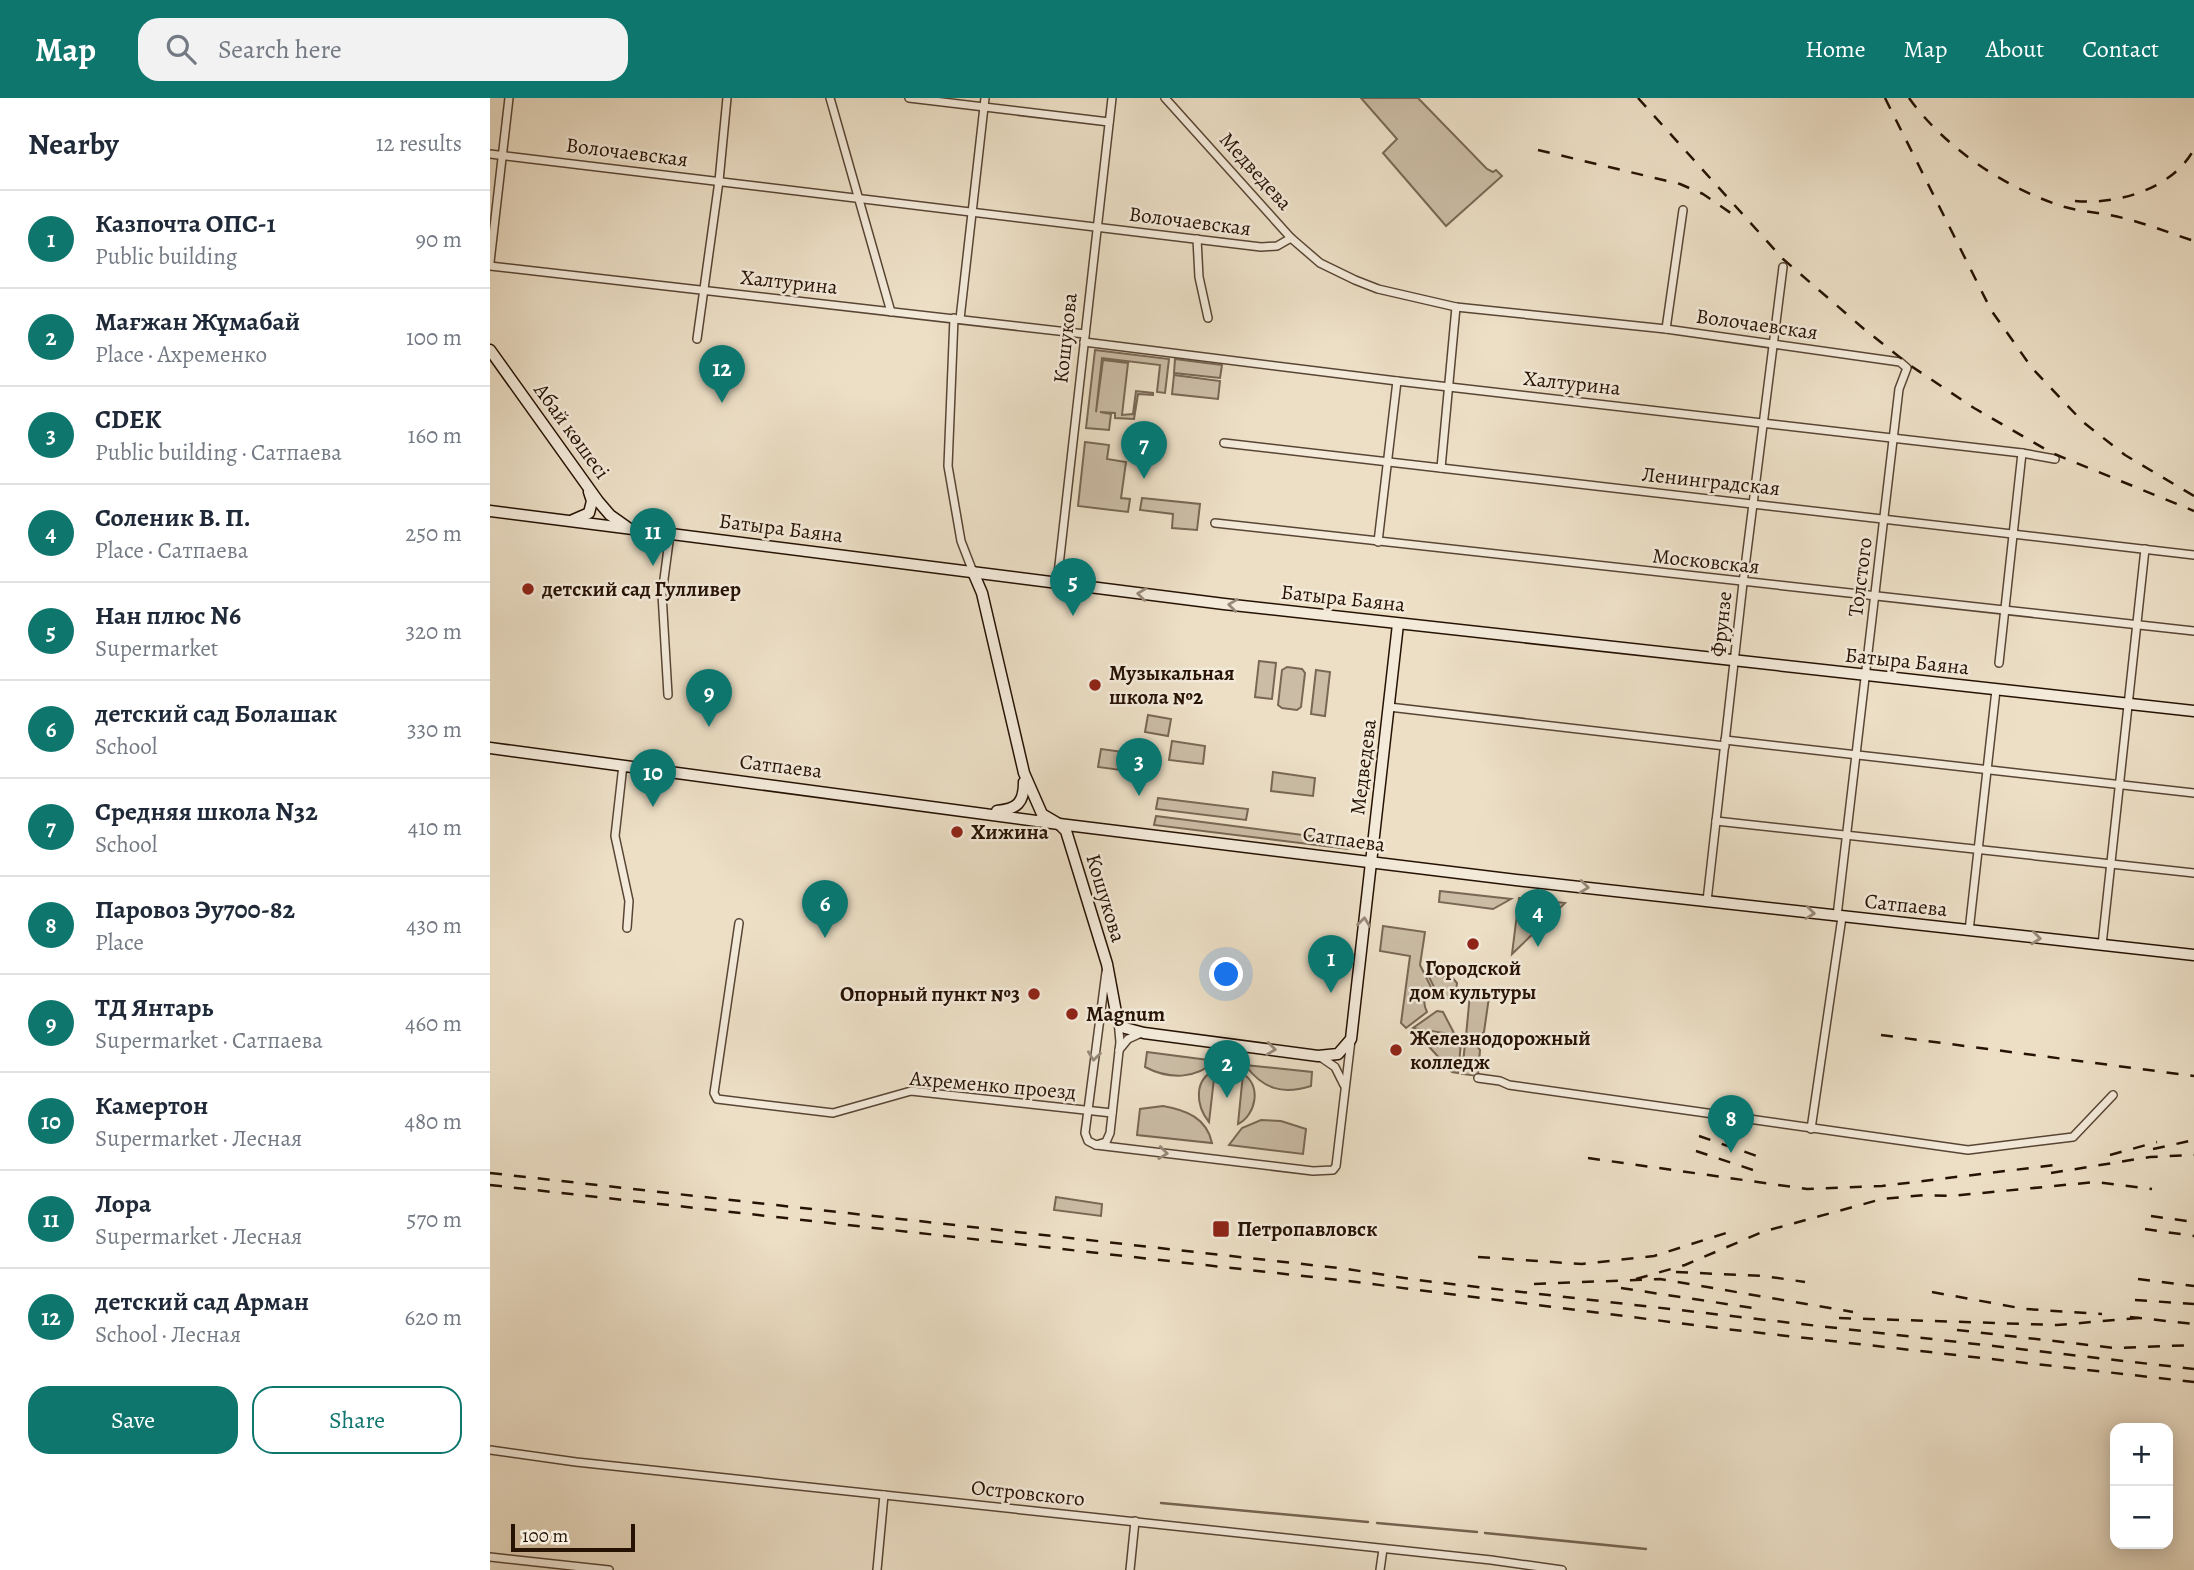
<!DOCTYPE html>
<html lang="en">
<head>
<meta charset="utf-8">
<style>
  :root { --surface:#fff; --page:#f2f2f3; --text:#1f2937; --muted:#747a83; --line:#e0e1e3; --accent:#0f766e }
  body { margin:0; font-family:Alegreya,serif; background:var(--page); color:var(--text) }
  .controls { position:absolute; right:21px; bottom:21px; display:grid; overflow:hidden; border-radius:14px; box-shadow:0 4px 18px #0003 }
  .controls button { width:63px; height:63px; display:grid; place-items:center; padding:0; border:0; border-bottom:2px solid var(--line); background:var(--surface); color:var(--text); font:35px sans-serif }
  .scale { position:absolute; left:21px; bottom:18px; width:124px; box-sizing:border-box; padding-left:7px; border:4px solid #261203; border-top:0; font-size:19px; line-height:24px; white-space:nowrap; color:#261203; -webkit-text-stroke:5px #f3eada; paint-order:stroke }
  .you { position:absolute; left:737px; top:877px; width:24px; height:24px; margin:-18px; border:5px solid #fff; border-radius:50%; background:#1a73e8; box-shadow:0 0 0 10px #1a73e833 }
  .badge { display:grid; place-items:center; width:46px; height:46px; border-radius:50%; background:var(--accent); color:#fff; font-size:23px; font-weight:700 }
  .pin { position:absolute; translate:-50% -58px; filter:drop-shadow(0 2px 4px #0008) }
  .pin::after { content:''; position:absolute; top:37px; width:24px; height:21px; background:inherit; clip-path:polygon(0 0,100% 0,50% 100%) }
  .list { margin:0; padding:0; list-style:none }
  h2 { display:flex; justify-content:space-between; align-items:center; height:91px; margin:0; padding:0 28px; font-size:30px }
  h2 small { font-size:23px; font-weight:400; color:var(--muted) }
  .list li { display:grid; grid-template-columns:46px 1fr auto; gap:21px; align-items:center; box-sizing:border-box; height:98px; padding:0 28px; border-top:2px solid var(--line) }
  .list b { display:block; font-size:26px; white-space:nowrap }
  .list p { margin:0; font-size:23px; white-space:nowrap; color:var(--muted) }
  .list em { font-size:23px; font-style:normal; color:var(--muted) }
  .actions { display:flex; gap:14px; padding:21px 28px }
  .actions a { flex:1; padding:16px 0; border:2px solid var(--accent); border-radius:21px; text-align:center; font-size:24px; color:var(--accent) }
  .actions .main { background:var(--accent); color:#fff }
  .icon { flex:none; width:38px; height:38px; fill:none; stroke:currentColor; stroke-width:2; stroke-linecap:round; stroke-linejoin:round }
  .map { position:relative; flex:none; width:1704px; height:1472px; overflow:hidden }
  header { display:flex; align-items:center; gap:42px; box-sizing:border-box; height:98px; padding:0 35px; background:var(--accent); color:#fff }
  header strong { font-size:33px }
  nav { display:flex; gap:38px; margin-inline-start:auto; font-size:24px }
  .search { width:490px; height:63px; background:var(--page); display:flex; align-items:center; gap:18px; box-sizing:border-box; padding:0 24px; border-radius:21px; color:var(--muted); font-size:26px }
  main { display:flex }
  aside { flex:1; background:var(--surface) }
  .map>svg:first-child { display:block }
  .green { fill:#cabca5; stroke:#786754; stroke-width:2 }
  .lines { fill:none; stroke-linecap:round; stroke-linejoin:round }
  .stream { stroke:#756350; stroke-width:2.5 }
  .street-casing { stroke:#584534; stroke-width:10 }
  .secondary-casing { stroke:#261203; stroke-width:13 }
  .street { stroke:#f3eada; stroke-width:7 }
  .secondary { stroke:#f3eada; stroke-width:10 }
  .rail { stroke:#261203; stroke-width:2.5; stroke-dasharray:12 12; stroke-linecap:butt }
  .oneway { stroke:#978979 }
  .poi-dot { fill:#8f2418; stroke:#f3eada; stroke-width:2.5 }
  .labels { text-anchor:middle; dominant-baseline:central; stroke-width:5; stroke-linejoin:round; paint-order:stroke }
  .street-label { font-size:21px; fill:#261203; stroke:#f3eada }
  .poi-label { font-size:21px; font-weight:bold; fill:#261203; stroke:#f3eada; text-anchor:start }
</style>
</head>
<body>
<header>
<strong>Map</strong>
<div class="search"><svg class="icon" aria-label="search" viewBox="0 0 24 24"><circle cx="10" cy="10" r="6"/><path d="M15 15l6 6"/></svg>Search here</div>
<nav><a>Home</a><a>Map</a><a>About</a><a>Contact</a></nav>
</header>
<main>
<aside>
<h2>Nearby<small>12 results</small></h2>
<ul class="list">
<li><span class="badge">1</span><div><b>Казпочта ОПС-1</b><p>Public building</p></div><em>90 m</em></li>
<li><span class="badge">2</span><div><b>Мағжан Жұмабай</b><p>Place · Ахременко</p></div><em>100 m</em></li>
<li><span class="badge">3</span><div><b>CDEK</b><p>Public building · Сатпаева</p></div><em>160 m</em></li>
<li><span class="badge">4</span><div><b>Соленик В. П.</b><p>Place · Сатпаева</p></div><em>250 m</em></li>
<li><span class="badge">5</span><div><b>Нан плюс N6</b><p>Supermarket</p></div><em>320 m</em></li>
<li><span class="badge">6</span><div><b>детский сад Болашак</b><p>School</p></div><em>330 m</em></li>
<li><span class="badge">7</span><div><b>Средняя школа N32</b><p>School</p></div><em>410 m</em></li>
<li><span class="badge">8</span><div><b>Паровоз Эу700-82</b><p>Place</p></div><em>430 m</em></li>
<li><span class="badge">9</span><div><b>ТД Янтарь</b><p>Supermarket · Сатпаева</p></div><em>460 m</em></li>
<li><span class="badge">10</span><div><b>Камертон</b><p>Supermarket · Лесная</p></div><em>480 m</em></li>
<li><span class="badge">11</span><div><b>Лора</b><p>Supermarket · Лесная</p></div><em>570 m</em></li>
<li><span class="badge">12</span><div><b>детский сад Арман</b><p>School · Лесная</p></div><em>620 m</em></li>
</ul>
<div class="actions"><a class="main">Save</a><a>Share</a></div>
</aside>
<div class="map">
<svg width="1704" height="1472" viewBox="0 0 1704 1472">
  <rect width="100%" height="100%" fill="#ecdfc6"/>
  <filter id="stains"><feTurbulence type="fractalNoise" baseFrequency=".00286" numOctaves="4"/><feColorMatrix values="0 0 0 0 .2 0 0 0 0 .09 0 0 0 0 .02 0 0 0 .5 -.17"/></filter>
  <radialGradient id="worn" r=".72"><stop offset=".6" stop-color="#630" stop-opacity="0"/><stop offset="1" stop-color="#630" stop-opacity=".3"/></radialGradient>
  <!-- green -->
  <g class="green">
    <path d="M871,0H928L997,71L1003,74L1006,72L1012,78L956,128L893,55L907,41Z"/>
    <path d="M605,252L679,261L675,295L667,294L670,267L612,260L606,314L613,262L638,265L632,317L643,316L646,293L663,295V297L648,296L644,321L625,320V315L610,314L621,316L619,332L596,330Z"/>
    <path d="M685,261L732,267L730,280L684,275Z"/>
    <path d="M684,277L730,283L728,301L682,296Z"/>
    <path d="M595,344L619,347L617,361L636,364L631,400L640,401L638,414L588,408Z"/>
    <path d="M652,400L710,406L707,432L682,430L683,416L650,412Z"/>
    <path d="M769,563L786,565L782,601L765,599Z"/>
    <path d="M797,569L812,571L815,575L811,609L807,612L792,610L788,607L792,572Z"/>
    <path d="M826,572L840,574L835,618L821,616Z"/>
    <path d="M658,617L681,621L678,638L655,634Z"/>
    <path d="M682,643L715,648L713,666L679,662Z"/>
    <path d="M611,651L648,656L645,674L608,669Z"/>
    <path d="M783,674L825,680L823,698L781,693Z"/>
    <path d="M668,700L758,711L756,722L666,711Z"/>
    <path d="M666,718L860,743L858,751L664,727Z"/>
    <path d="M950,793L1021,801L1003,811L949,804Z"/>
    <path d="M1029,800L1075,805L1022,856Z"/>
    <path d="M893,828L935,834L930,867L943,893C934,901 932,903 937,914L916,930L911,925L920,858L890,853Z"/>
    <path d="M941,877L962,879L967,885L966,894L955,902L950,901L939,879Z"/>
    <path d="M980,896L999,899L994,934L987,940L976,938Z"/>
    <path d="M947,913L953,914L965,937L923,930Z"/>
    <path d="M934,940L971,945L968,975L962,974L933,942Z"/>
    <path d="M975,945L986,947L990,952L988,978L972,976Z"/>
    <path d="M657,954L726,963C705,981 680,982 655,969Z"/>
    <path d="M755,967L822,974L821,988C792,997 773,991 755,967Z"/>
    <path d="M725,972L719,1024C706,1008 703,982 725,972Z"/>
    <path d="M753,976C772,987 766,1017 748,1026Z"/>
    <path d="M673,1008C696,1012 717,1020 722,1045L647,1037L650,1011Z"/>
    <path d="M771,1022L791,1023L816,1031L813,1056L739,1047L752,1030Z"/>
    <path d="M566,1099L612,1106L611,1118L564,1112Z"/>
  </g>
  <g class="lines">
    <!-- stream -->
    <g class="stream">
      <path d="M671,1405L878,1424"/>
      <path d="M887,1425L987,1434"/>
      <path d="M995,1435L1156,1451"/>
    </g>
    <!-- street casing -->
    <g class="street-casing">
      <g id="street">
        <path d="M340,0L401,214"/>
        <path d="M419,0L619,24"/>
        <path d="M675,0L801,140"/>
        <path d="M0,56L771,149L787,148L801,140L830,165L865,182L888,191L966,209L1176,231L1410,264L1417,270L1409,291L1347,818"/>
        <path d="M707,141L709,179L718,220"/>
        <path d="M0,164L19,0"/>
        <path d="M0,168L595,236"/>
        <path d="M464,220L458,368L471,443L483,474"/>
        <path d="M470,221L495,0"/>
        <path d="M1176,231L1193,112"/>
        <path d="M207,241L229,83L237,0"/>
        <path d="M594,244L907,283L1532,355L1565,361"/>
        <path d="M734,345L1704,457"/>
        <path d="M951,370L966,209"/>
        <path d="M725,425L1704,533"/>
        <path d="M888,444L907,283"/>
        <path d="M567,485L622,0"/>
        <path d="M1509,565L1532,355"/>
        <path d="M178,597L172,496L180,436"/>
        <path d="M899,609L1235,648"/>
        <path d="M1235,642L1704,695"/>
        <path d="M133,667L125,738L139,803L137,830"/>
        <path d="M1226,723L1704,775"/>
        <path d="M1217,803L1253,485L1293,169"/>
        <path d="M249,825L224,995L227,1001L343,1015L421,993L622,1015"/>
        <path d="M1479,833L1506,592"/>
        <path d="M1612,847L1655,451"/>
        <path d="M616,874L595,1035L598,1043L606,1047L616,1044L620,1035L630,944L628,922"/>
        <path d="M629,952L638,941L649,936"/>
        <path d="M829,958L845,969L854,987"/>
        <path d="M988,980L1010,983L1019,987L1478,1052L1583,1039L1623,997"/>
        <path d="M1321,1031L1352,819"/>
        <path d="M606,1047L823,1073L843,1072L846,1068L861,942"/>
        <path d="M0,1352L86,1364L1001,1462L1072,1472"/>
        <path d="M0,1459L119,1472"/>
        <path d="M387,1472L394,1397"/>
        <path d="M640,1472L645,1423"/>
        <path d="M890,1472L893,1451"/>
      </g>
    </g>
    <!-- secondary casing -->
    <g class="secondary-casing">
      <g id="secondary">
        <path d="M0,252L108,403L120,417L137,429"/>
        <path d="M0,413L734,506L1704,613"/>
        <path d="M83,422L99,415L102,403L99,394"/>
        <path d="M483,474L492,495L534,675L552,716L569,726L576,733L617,866L627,920L635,930L654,935L828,958L848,956L861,941L908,526"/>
        <path d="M0,650L569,726L1026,782L1704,857"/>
        <path d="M507,713C527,711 534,705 534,684"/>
      </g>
    </g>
    <!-- street -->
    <use href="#street" class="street"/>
    <!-- secondary -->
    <use href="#secondary" class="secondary"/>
    <!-- rail -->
    <g class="rail">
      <path d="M1148,0L1293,161L1374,231L1421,268L1484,310L1562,355L1704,413"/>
      <path d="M1395,0L1501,212L1542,270L1593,324L1635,357L1704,398"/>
      <path d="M1419,0C1455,50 1516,91 1575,109C1593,114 1614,115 1633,120C1657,126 1680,135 1704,143"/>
      <path d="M1048,52L1190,86L1213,96L1248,120"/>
      <path d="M1585,103C1627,107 1683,91 1704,51"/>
      <path d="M1391,937L1704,978"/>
      <path d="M1209,1038L1267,1058"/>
      <path d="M1663,1051L1704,1042"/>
      <path d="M1206,1053L1266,1073"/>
      <path d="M1620,1057L1667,1044"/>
      <path d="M1098,1060L1317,1091L1392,1088L1573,1066"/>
      <path d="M0,1075L857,1171L927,1182L1704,1271"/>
      <path d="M1561,1075L1660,1059L1704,1057"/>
      <path d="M0,1087L858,1183L1236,1231L1704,1284"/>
      <path d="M1661,1118L1704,1124"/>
      <path d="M1655,1131L1704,1138"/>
      <path d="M988,1159L1092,1166L1164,1158L1236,1135"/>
      <path d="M1186,1174L1274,1178L1315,1184"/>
      <path d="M1146,1181L1195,1167L1272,1134L1392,1101L1434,1097L1461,1098L1605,1084L1662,1091"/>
      <path d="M1648,1181L1704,1188"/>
      <path d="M1044,1186L1170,1181L1363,1214"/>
      <path d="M1131,1190L1263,1210"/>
      <path d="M1442,1194L1535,1211L1612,1216"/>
      <path d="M1645,1202L1704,1206"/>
      <path d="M1640,1219L1704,1226"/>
      <path d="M1349,1220L1567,1227L1649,1220"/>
      <path d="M1467,1232L1625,1250L1704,1247"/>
    </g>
  </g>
  <!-- one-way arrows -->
  <defs><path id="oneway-chevron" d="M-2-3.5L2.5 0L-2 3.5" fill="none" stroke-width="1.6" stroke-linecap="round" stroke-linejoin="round" transform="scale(1.75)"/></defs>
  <g class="oneway">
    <use href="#oneway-chevron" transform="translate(652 496) rotate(-173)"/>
    <use href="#oneway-chevron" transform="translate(743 507) rotate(-173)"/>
    <use href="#oneway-chevron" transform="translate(1094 789) rotate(6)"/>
    <use href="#oneway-chevron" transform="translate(1320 815) rotate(7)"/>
    <use href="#oneway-chevron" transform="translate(874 824) rotate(-83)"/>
    <use href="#oneway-chevron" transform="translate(1546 840) rotate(6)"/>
    <use href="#oneway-chevron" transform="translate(781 951) rotate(7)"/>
    <use href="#oneway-chevron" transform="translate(604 958) rotate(97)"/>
    <use href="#oneway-chevron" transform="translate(673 1055) rotate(7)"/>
  </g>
  <!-- markers -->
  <g class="poi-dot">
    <circle cx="38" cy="491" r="7"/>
    <circle cx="605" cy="587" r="7"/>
    <circle cx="467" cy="734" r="7"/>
    <circle cx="983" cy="846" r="7"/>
    <circle cx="544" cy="896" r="7"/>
    <circle cx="582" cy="916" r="7"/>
    <circle cx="906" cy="952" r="7"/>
    <rect x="722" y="1122" width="18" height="18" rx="3.5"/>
  </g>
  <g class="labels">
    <!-- street labels -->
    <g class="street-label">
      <text transform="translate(137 54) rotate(7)">Волочаевская</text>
      <text transform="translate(766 73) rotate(48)">Медведева</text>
      <text transform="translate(700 123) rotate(7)">Волочаевская</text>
      <text transform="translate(299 184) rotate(6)">Халтурина</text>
      <text transform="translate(1267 226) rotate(8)">Волочаевская</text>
      <text transform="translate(575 240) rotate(-84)">Кошукова</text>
      <text transform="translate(1082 285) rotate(6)">Халтурина</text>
      <text transform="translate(82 333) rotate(54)">Абай көшесі</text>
      <text transform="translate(1221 383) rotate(6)">Ленинградская</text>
      <text transform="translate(291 430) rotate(7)">Батыра Баяна</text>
      <text transform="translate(1216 463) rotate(6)">Московская</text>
      <text transform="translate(1370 479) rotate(-83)">Толстого</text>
      <text transform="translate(853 500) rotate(6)">Батыра Баяна</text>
      <text transform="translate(1231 526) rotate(-84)">Фрунзе</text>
      <text transform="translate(1417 563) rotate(6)">Батыра Баяна</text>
      <text transform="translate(291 668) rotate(7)">Сатпаева</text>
      <text transform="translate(873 669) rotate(-83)">Медведева</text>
      <text transform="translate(854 741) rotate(8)">Сатпаева</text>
      <text transform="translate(616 800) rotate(73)">Кошукова</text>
      <text transform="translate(1416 807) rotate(6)">Сатпаева</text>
      <text transform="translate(503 987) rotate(5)">Ахременко проезд</text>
      <text transform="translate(538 1395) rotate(6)">Островского</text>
    </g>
    <!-- poi labels -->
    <g class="poi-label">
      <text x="52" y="491">детский сад Гулливер</text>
      <text x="619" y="575">Музыкальная<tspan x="619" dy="24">школа №2</tspan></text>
      <text x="481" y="734">Хижина</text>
      <text x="983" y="870" text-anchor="middle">Городской<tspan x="983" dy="24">дом культуры</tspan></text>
      <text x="530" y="896" text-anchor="end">Опорный пункт №3</text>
      <text x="596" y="916">Magnum</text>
      <text x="920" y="940">Железнодорожный<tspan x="920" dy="24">колледж</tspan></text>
      <text x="747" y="1131">Петропавловск</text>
    </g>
  </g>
  <rect width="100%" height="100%" filter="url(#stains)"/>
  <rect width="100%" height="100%" fill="url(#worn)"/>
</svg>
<div class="controls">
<button>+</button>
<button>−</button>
</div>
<div class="scale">100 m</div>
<div class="you"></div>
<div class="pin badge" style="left:841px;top:895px">1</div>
<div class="pin badge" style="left:737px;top:1000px">2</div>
<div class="pin badge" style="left:649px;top:698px">3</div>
<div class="pin badge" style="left:1048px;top:849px">4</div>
<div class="pin badge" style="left:583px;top:518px">5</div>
<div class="pin badge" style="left:335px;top:840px">6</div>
<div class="pin badge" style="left:654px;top:381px">7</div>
<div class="pin badge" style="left:1241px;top:1055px">8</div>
<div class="pin badge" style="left:219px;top:629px">9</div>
<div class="pin badge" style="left:163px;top:709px">10</div>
<div class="pin badge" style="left:163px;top:468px">11</div>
<div class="pin badge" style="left:232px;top:305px">12</div>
</div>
</main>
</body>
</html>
